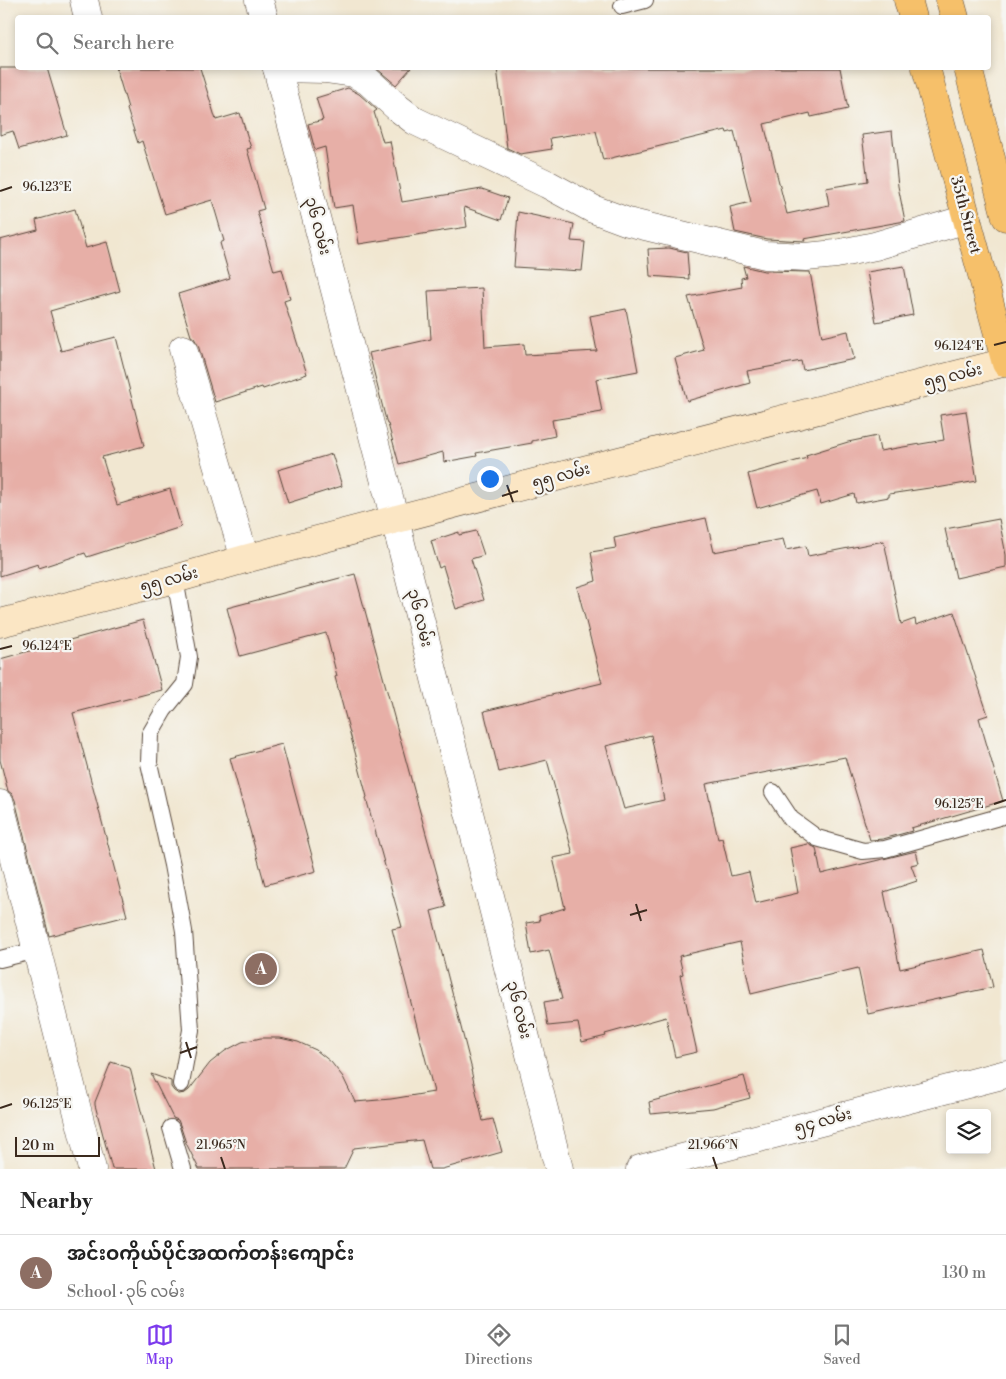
<!DOCTYPE html>
<html lang="en">
<head>
<meta charset="utf-8">
<style>
  :root { --surface:#fff; --page:#f2f2f2; --text:#222; --muted:#767676; --line:#e0e0e0; --accent:#7c3aed }
  body { margin:0; font-family:"Libre Bodoni","Noto Sans Myanmar",serif; background:var(--page); color:var(--text) }
  .controls { position:absolute; right:15px; bottom:15px; display:grid; overflow:hidden; border-radius:5px; box-shadow:0 2px 8px #0003 }
  .controls button { width:45px; height:45px; display:grid; place-items:center; padding:0; border:0; border-bottom:1px solid var(--line); background:var(--surface); color:var(--text); font:25px sans-serif }
  .scale { position:absolute; left:15px; bottom:12px; width:85px; box-sizing:border-box; padding-left:5px; border:2px solid #3b2a1e; border-top:0; font-size:14px; line-height:18px; white-space:nowrap; color:#3b2a1e; -webkit-text-stroke:4px #f6f6f2; paint-order:stroke }
  .you { position:absolute; left:489px; top:478px; width:18px; height:18px; margin:-12px; border:4px solid #fff; border-radius:50%; background:#1a73e8; box-shadow:0 0 0 8px #1a73e833 }
  .badge { display:grid; place-items:center; width:32px; height:32px; border-radius:50%; background:var(--accent); color:#fff; font-size:16px; font-weight:700 }
  .pin { position:absolute; translate:-50% -50%; border:2px solid #fff; box-shadow:0 1px 5px #0006 }
  .list { margin:0; padding:0; list-style:none }
  h2 { display:flex; justify-content:space-between; align-items:center; height:65px; margin:0; padding:0 20px; font-size:21px }
  h2 small { font-size:16px; font-weight:400; color:var(--muted) }
  .list li { display:grid; grid-template-columns:32px 1fr auto; gap:15px; align-items:center; box-sizing:border-box; height:75px; padding:0 20px; border-top:1px solid var(--line) }
  .list b { display:block; font-size:19px; white-space:nowrap }
  .list p { margin:0; font-size:16px; white-space:nowrap; color:var(--muted) }
  .list em { font-size:16px; font-style:normal; color:var(--muted) }
  .icon { flex:none; width:28px; height:28px; fill:none; stroke:currentColor; stroke-width:2; stroke-linecap:round; stroke-linejoin:round }
  .map { position:relative; flex:none; width:1006px; height:1169px; overflow:hidden }
  .search { position:absolute; background:var(--surface); box-shadow:0 2px 8px #0003; left:15px; right:15px; top:15px; height:55px; display:flex; align-items:center; gap:12px; box-sizing:border-box; padding:0 18px; border-radius:5px; color:var(--muted); font-size:19px }
  .sheet { height:140px; background:var(--surface) }
  nav { display:flex; justify-content:space-around; align-items:center; box-sizing:border-box; height:70px; border-top:1px solid var(--line); background:var(--surface); font-size:14px; color:var(--muted) }
  nav a { display:grid; justify-items:center; gap:2px }
  nav .on { color:var(--accent) }
  .map>svg:first-child { display:block }
  .building { fill:#e7afa7; fill-rule:evenodd }
  .lines { fill:none; stroke-linecap:round; stroke-linejoin:round }
  .lane-casing { stroke:#564639; stroke-width:18 }
  .street-casing { stroke:#564639; stroke-width:29 }
  .secondary-casing { stroke:#564639; stroke-width:29 }
  .primary-casing { stroke:#564639; stroke-width:29 }
  .lane { stroke:#fff; stroke-width:16 }
  .street { stroke:#fff; stroke-width:28 }
  .secondary { stroke:#fbe6c4; stroke-width:28 }
  .primary { stroke:#f6c06b; stroke-width:28 }
  .ticks { fill:none; stroke:#3b2a1e; stroke-width:2 }
  .labels { text-anchor:middle; dominant-baseline:central; stroke-width:4.5; stroke-linejoin:round; paint-order:stroke }
  .street-label { font-size:16px; fill:#3b2a1e; stroke:#f6f6f2 }
  .ticks-label { font-size:12px; text-anchor:middle; fill:#3b2a1e; stroke:#f6f6f2; stroke-width:4.5; stroke-linejoin:round; paint-order:stroke }
</style>
</head>
<body>
<div class="map">
<svg width="1006" height="1169" viewBox="0 0 1006 1169">
  <rect width="100%" height="100%" fill="#f6f6f2"/>
  <filter id="ink" filterUnits="userSpaceOnUse"><feTurbulence type="fractalNoise" baseFrequency=".02" numOctaves="2"/><feDisplacementMap in="SourceGraphic" scale="10" xChannelSelector="R" yChannelSelector="G"/><feConvolveMatrix kernelMatrix="1 2 1 2 8 2 1 2 1" color-interpolation-filters="sRGB"/></filter>
  <filter id="wash" filterUnits="userSpaceOnUse"><feTurbulence type="fractalNoise" baseFrequency=".0096" numOctaves="4" result="noise"/><feDisplacementMap in="SourceGraphic" scale="20" xChannelSelector="R" yChannelSelector="G"/><feGaussianBlur stdDeviation="1.12" result="paint"/><feColorMatrix in="noise" values="0 0 0 0 0 0 0 0 0 0 0 0 0 0 0 0 0 1.4 0 .05"/><feComposite in="paint" operator="in"/></filter>
  <g filter="url(#wash)">
    <rect width="100%" height="100%" fill="#f1e7d1"/>
    <g id="blocks">
      <!-- building -->
      <g class="building">
        <path d="M0,68H47L67,135L19,149L13,131L0,135Z"/>
        <path d="M116,68H200L216,120L240,113L251,148L247,149L264,209L257,211L274,271L282,269L290,299L284,301L307,374L263,389L262,387L215,402L198,345L194,338L191,336L178,294L230,278L220,243L224,241L212,200L165,214L142,141L138,143L127,109L128,108Z"/>
        <path d="M376,68H411L396,85Z"/>
        <path d="M497,68H840L848,109L811,117L810,113L764,124L787,214L829,205L826,188L868,181L862,135L892,131L898,186L905,221L804,239L805,241L767,239L735,232L730,207L751,202L734,131L727,133L726,130L603,160L596,131L550,138L552,149L520,154L507,148Z"/>
        <path d="M348,88L359,94L377,110L374,112L383,142L390,141L402,202L482,189L508,198L501,220L464,207L467,227L359,244L353,205L334,208L325,147L315,150L308,124L323,120L316,98Z"/>
        <path d="M75,209L86,248L107,242L120,291L50,311L61,351L116,337L144,446L102,457L117,505L170,489L181,527L87,557L85,553L39,568L38,564L0,576V240L38,230L36,220Z"/>
        <path d="M518,212L574,224L571,241L585,242L582,271L514,267Z"/>
        <path d="M669,248L687,252L689,279L650,276L648,249Z"/>
        <path d="M743,266L764,271L810,272L822,337L848,331L854,359L803,370L801,361L747,371L750,383L687,401L675,358L704,350L688,297L742,287L741,278L746,277Z"/>
        <path d="M904,266L913,315L876,322L867,272Z"/>
        <path d="M482,288L485,347L524,344L525,355L597,351L590,316L626,309L638,371L596,379L602,412L552,420L555,436L532,441V443L476,453L477,456L444,462L443,452L399,464L388,424H387L369,353L431,339L428,291Z"/>
        <path d="M966,411L977,481L937,488L936,487L889,494V497L856,503L854,494L821,504L817,491L757,508L748,474L807,458L806,455L848,442L877,436L880,451L944,440L940,415Z"/>
        <path d="M332,454L342,486L288,503L278,470Z"/>
        <path d="M706,518L714,552L783,539L786,550L806,546L808,556L884,541L901,624L915,619L916,625L954,612L988,715L979,718L1003,801L911,828L912,831L883,839L870,840L845,757L706,784L718,839L722,838L731,876L749,872L756,903L798,893L790,848L808,844L816,848L821,874L916,851L919,863L911,865L917,881L884,892L900,969L984,950L993,987L868,1014L858,968L751,994L740,942L679,956L683,974L680,975L697,1052L675,1057L666,1017L605,1034L606,1036L582,1042L578,1023L548,1026L544,1002L562,999L549,950L531,954L526,923L540,921L539,916L565,908L553,858L573,854L547,760L499,772L484,711L602,683L577,587L596,581L591,552L616,548L614,538ZM651,735L664,800L624,809L606,746Z"/>
        <path d="M999,519L1006,555V567L956,578L945,529Z"/>
        <path d="M476,531L484,555L471,559L484,600L456,609L443,566L439,568L431,541L459,532V535Z"/>
        <path d="M355,574L446,907L431,911L472,1070H471L483,1121L493,1119L502,1152L442,1169H430L422,1140L354,1148L344,1169H199L186,1143L180,1125L178,1120L173,1118L151,1074L171,1081V1087L174,1091L179,1094L185,1093L189,1090L210,1063L225,1051L242,1042L261,1038H280L298,1042L316,1050L331,1062L343,1077L355,1102L391,1099L434,1092L392,929L402,927L366,798L367,797L335,677L337,676L326,633L240,656L227,608Z"/>
        <path d="M143,620L162,690L73,713L127,916L49,936L15,800L12,794L8,791L0,760V659Z"/>
        <path d="M282,744L316,871L265,885L230,758Z"/>
        <path d="M111,1062L130,1068L156,1169H112L95,1105V1102Z"/>
        <path d="M744,1076L750,1098L713,1108L651,1114L649,1102Z"/>
      </g>
    </g>
  </g>
  <g filter="url(#ink)">
    <use href="#blocks" fill-opacity="0" stroke="#564639" stroke-width="1"/>
    <g class="lines">
      <!-- lane casing -->
      <g class="lane-casing">
        <g id="lane">
          <path d="M622,6L645,0"/>
          <path d="M175,579L189,657L185,684L164,710L150,734L149,763L172,865L184,931L191,1030L181,1084"/>
          <path d="M773,792L791,819L817,838L863,851L885,849L1006,815"/>
          <path d="M0,959L37,950"/>
          <path d="M171,1128L183,1169"/>
        </g>
      </g>
      <!-- street casing -->
      <g class="street-casing">
        <g id="street">
          <path d="M84,0L88,18"/>
          <path d="M259,0L264,18"/>
          <path d="M277,68L395,520L559,1169"/>
          <path d="M277,68L325,69L354,73L368,81L398,108L415,121L547,184L593,209L628,222L765,255L806,257L836,254L875,246L967,219"/>
          <path d="M183,349L245,559"/>
          <path d="M0,804L92,1169"/>
          <path d="M640,1169L1006,1074"/>
        </g>
      </g>
      <!-- secondary casing -->
      <g class="secondary-casing">
        <path id="secondary" d="M0,623L175,579L245,559L564,475L1006,362"/>
      </g>
      <!-- primary casing -->
      <g class="primary-casing">
        <g id="primary">
          <path d="M908,0L913,18"/>
          <path d="M950,0L955,18"/>
          <path d="M926,68L1006,363"/>
          <path d="M968,68L1006,217"/>
        </g>
      </g>
      <!-- lane -->
      <use href="#lane" class="lane"/>
      <!-- street -->
      <use href="#street" class="street"/>
      <!-- secondary -->
      <use href="#secondary" class="secondary"/>
      <!-- primary -->
      <use href="#primary" class="primary"/>
    </g>
  </g>
  <!-- ticks -->
  <path class="ticks" d="M0,191L12,187M994,345L1006,342M507,485L513,502M502,496L518,491M0,649L12,646M994,804L1006,800M636,904L641,921M630,915L647,910M186,1042L191,1058M180,1053L197,1047M0,1108L12,1104M221,1157L225,1169M713,1157L717,1169"/>
  <g class="labels">
    <!-- street labels -->
    <g class="street-label">
      <text transform="translate(966 215) rotate(75)">35th Street</text>
      <text transform="translate(318 226) rotate(75)">၃၆ လမ်း</text>
      <text transform="translate(953 376) rotate(-14)">၅၅ လမ်း</text>
      <text transform="translate(561 476) rotate(-15)">၅၅ လမ်း</text>
      <text transform="translate(169 580) rotate(-15)">၅၅ လမ်း</text>
      <text transform="translate(420 618) rotate(76)">၃၆ လမ်း</text>
      <text transform="translate(519 1010) rotate(76)">၃၆ လမ်း</text>
      <text transform="translate(823 1121) rotate(-15)">၅၄ လမ်း</text>
    </g>
  </g>
  <g class="ticks-label">
    <text x="47" y="191">96.123°E</text>
    <text x="959" y="350">96.124°E</text>
    <text x="47" y="650">96.124°E</text>
    <text x="959" y="808">96.125°E</text>
    <text x="47" y="1108">96.125°E</text>
    <text x="221" y="1149">21.965°N</text>
    <text x="713" y="1149">21.966°N</text>
  </g>
</svg>
<div class="controls">
<button><svg class="icon" aria-label="layers" viewBox="0 0 24 24"><path d="M12 4l9 5-9 5-9-5zM3 14l9 5 9-5"/></svg></button>
</div>
<div class="scale">20 m</div>
<div class="you"></div>
<div class="pin badge" style="left:261px;top:969px;background:#8d6e63">A</div>
<div class="search"><svg class="icon" aria-label="search" viewBox="0 0 24 24"><circle cx="10" cy="10" r="6"/><path d="M15 15l6 6"/></svg>Search here</div>
</div>
<section class="sheet">
<h2>Nearby<small></small></h2>
<ul class="list">
<li><span class="badge" style="background:#8d6e63">A</span><div><b>အင်းဝကိုယ်ပိုင်အထက်တန်းကျောင်း</b><p>School · ၃၆ လမ်း</p></div><em>130 m</em></li>
</ul>
</section>
<nav>
<a class="on"><svg class="icon" aria-label="map" viewBox="0 0 24 24"><path d="M3 6l6-2 6 2 6-2v14l-6 2-6-2-6 2zM9 4v14M15 6v14"/></svg>Map</a>
<a><svg class="icon" aria-label="directions" viewBox="0 0 24 24"><path d="M12 3l9 9-9 9-9-9zM9 14v-3h6M13 9l2 2-2 2"/></svg>Directions</a>
<a><svg class="icon" aria-label="saved" viewBox="0 0 24 24"><path d="M7 4h10v16l-5-4-5 4z"/></svg>Saved</a>
</nav>
</body>
</html>
